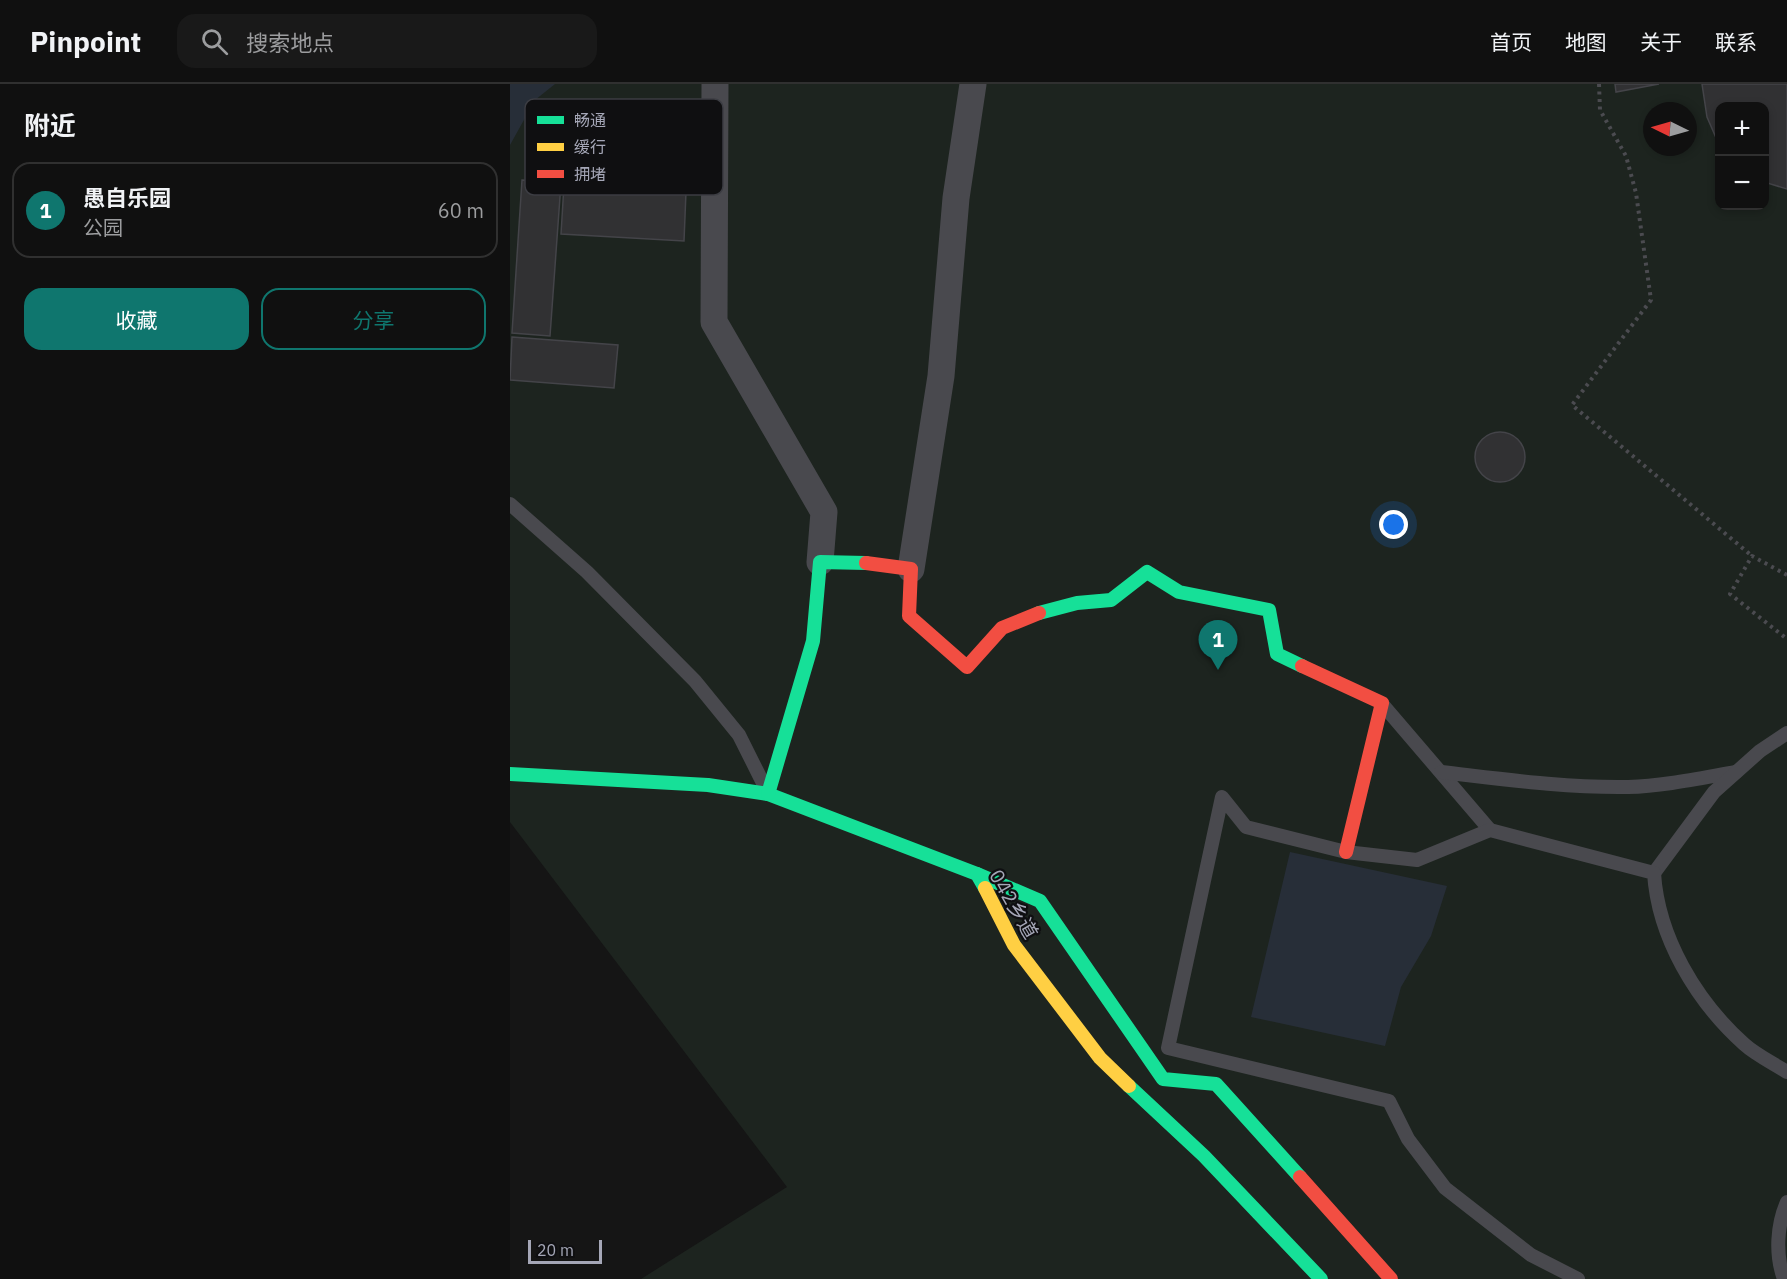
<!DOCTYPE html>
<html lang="zh">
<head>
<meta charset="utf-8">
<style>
  :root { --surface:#101010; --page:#191919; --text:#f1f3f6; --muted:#9c9d9f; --line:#303030; --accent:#0f766e }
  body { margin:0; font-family:"IBM Plex Sans","Noto Sans SC",sans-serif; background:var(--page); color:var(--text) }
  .controls { position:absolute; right:18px; top:18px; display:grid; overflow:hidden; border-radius:12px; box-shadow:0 3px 9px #0003 }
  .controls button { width:54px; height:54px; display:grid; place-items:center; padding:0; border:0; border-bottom:2px solid var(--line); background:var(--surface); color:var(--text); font:30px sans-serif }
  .compass { position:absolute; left:1133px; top:18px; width:54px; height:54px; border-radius:50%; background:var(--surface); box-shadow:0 3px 9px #0003; rotate:275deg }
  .scale { position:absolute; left:18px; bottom:15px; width:74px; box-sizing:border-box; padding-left:6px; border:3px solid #a5a7b7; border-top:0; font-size:16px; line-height:21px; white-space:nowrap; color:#a5a7b7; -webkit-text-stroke:4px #0f0f11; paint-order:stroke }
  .you { position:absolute; left:884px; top:441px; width:21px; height:21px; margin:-15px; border:4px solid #fff; border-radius:50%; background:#1a73e8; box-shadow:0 0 0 9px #1a73e833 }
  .badge { display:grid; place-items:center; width:39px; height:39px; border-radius:50%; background:var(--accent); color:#fff; font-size:20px; font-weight:700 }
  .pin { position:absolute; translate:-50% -50px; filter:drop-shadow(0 2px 3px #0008) }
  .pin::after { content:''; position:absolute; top:32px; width:21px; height:18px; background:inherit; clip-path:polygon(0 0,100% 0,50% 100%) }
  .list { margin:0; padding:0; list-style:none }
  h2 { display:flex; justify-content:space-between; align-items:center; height:78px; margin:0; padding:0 24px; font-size:26px }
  h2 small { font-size:20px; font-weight:400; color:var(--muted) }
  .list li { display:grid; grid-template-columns:39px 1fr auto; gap:18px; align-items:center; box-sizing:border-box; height:96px; margin:0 12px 12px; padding:0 12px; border:2px solid var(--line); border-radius:18px }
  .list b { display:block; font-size:22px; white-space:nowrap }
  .list p { margin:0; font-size:20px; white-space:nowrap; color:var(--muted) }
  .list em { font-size:20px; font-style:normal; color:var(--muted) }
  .actions { display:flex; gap:12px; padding:18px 24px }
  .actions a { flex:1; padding:14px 0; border:2px solid var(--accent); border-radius:18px; text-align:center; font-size:21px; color:var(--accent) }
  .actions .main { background:var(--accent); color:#fff }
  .icon { flex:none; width:33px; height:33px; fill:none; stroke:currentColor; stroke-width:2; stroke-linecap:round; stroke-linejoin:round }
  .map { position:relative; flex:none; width:1277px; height:1195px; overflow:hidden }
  header { display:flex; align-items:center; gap:36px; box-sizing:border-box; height:84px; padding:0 30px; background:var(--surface); border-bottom:2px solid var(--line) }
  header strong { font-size:28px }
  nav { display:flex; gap:33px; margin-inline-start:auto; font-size:21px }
  .search { width:420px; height:54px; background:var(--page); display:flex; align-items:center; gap:15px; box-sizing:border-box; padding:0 21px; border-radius:18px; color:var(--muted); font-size:22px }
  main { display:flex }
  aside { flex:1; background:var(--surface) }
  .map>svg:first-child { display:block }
  .green { fill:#1d241f; fill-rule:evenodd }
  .water { fill:#272e38 }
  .building { fill:#313133; stroke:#444449; stroke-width:1.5 }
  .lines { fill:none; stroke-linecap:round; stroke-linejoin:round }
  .path { stroke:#4b4b50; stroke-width:4; stroke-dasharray:3 4.5; stroke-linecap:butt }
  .lane { stroke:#49494e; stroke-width:14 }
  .street { stroke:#49494e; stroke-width:27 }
  .fast { stroke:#16e098; stroke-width:14 }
  .slow { stroke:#ffcf43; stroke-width:14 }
  .jam { stroke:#f24e42; stroke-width:14 }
  .labels { text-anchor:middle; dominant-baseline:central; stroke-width:4.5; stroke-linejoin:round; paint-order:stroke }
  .street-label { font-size:20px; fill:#a5a7b7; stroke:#0f0f11 }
  .key { fill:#0f0f11; stroke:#3c3d43; stroke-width:1.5 }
  .key-label { font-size:16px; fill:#a5a7b7 }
</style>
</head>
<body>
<header>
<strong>Pinpoint</strong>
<div class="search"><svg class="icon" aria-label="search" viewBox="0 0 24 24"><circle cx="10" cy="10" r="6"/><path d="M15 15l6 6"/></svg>搜索地点</div>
<nav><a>首页</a><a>地图</a><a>关于</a><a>联系</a></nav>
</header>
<main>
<aside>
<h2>附近<small></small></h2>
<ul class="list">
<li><span class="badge">1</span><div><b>愚自乐园</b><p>公园</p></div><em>60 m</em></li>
</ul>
<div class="actions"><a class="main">收藏</a><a>分享</a></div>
</aside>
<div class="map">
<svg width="1277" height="1195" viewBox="0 0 1277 1195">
  <rect width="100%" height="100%" fill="#151515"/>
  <!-- green -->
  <path class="green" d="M0,0H1277V1195H131L277,1103L0,738ZM1210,22H1254V122H1210ZM1142,27H1178V63H1142Z"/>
  <!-- water -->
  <g class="water">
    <path d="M0,0H45L25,16L0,61Z"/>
    <path d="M780,768L937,802L921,852L891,903L875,962L741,933Z"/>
  </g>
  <!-- building -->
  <g class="building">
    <path d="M1105,0H1149L1106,8Z"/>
    <path d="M1192,0H1277V105L1254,98V22H1210V63L1197,33Z"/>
    <path d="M12,96L51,99L40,252L2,249Z"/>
    <path d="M54,101L176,108L174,157L51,150Z"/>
    <path d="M2,253L108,261L104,304L0,296Z"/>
    <circle cx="990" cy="373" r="25"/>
  </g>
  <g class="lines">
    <!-- path -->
    <g class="path">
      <path d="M1089,0L1090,26L1116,72L1126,109L1141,216L1062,321L1242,472"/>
      <path d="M1277,491L1242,472L1220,510L1277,555"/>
    </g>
    <!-- lane -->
    <g class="lane">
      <path d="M0,420L77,488L185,597L229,651L255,703"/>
      <path d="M873,621L980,746"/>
      <path d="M931,688C992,695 1055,704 1118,703C1154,702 1191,694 1226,688"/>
      <path d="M1144,789L1204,708L1250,667L1277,649"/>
      <path d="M1068,1195L1021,1171L935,1104L898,1055L879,1017L658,964L712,713L736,743L836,768L907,776L980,746L1144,789C1148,853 1186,917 1234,960C1246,971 1263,979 1277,988"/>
      <path d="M1274,1195C1265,1170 1267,1141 1277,1118"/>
    </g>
    <!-- street -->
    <g class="street">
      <path d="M205,0L204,238L314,428L310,478"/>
      <path d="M401,485L431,292L446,114L463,0"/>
    </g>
    <!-- fast -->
    <g class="fast">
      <path d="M529,529L567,519L601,516L637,488L669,508L759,526L767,570L792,582"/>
      <path d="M0,690L198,701L258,710L467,790L475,804"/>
      <path d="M258,710L303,557L310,478L356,479"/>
      <path d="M467,790L530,817L653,995L706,1000L790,1093"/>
      <path d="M619,1002L694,1072L811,1195"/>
    </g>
    <!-- slow -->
    <path class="slow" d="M475,804L504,861L590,974L619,1002"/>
    <!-- jam -->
    <g class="jam">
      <path d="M356,479L401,485L399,532L457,583L492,544L529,529"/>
      <path d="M792,582L872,619L836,768"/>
      <path d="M790,1093L881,1195"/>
    </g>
  </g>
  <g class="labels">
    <!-- street labels -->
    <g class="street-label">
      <text transform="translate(504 820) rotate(60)">042乡道</text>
    </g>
  </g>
  <!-- legend -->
  <rect x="15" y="15" width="198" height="96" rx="9" class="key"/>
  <rect x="27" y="32" width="27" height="8" fill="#16e098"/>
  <rect x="27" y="59" width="27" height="8" fill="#ffcf43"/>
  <rect x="27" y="86" width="27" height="8" fill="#f24e42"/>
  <g class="key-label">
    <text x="64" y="42">畅通</text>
    <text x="64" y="69">缓行</text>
    <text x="64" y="96">拥堵</text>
  </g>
</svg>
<div class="controls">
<button>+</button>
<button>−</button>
</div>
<svg class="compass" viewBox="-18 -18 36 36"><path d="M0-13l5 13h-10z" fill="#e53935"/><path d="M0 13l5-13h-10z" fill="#9c9d9f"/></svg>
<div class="scale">20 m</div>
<div class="you"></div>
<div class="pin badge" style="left:708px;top:586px">1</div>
</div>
</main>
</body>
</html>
